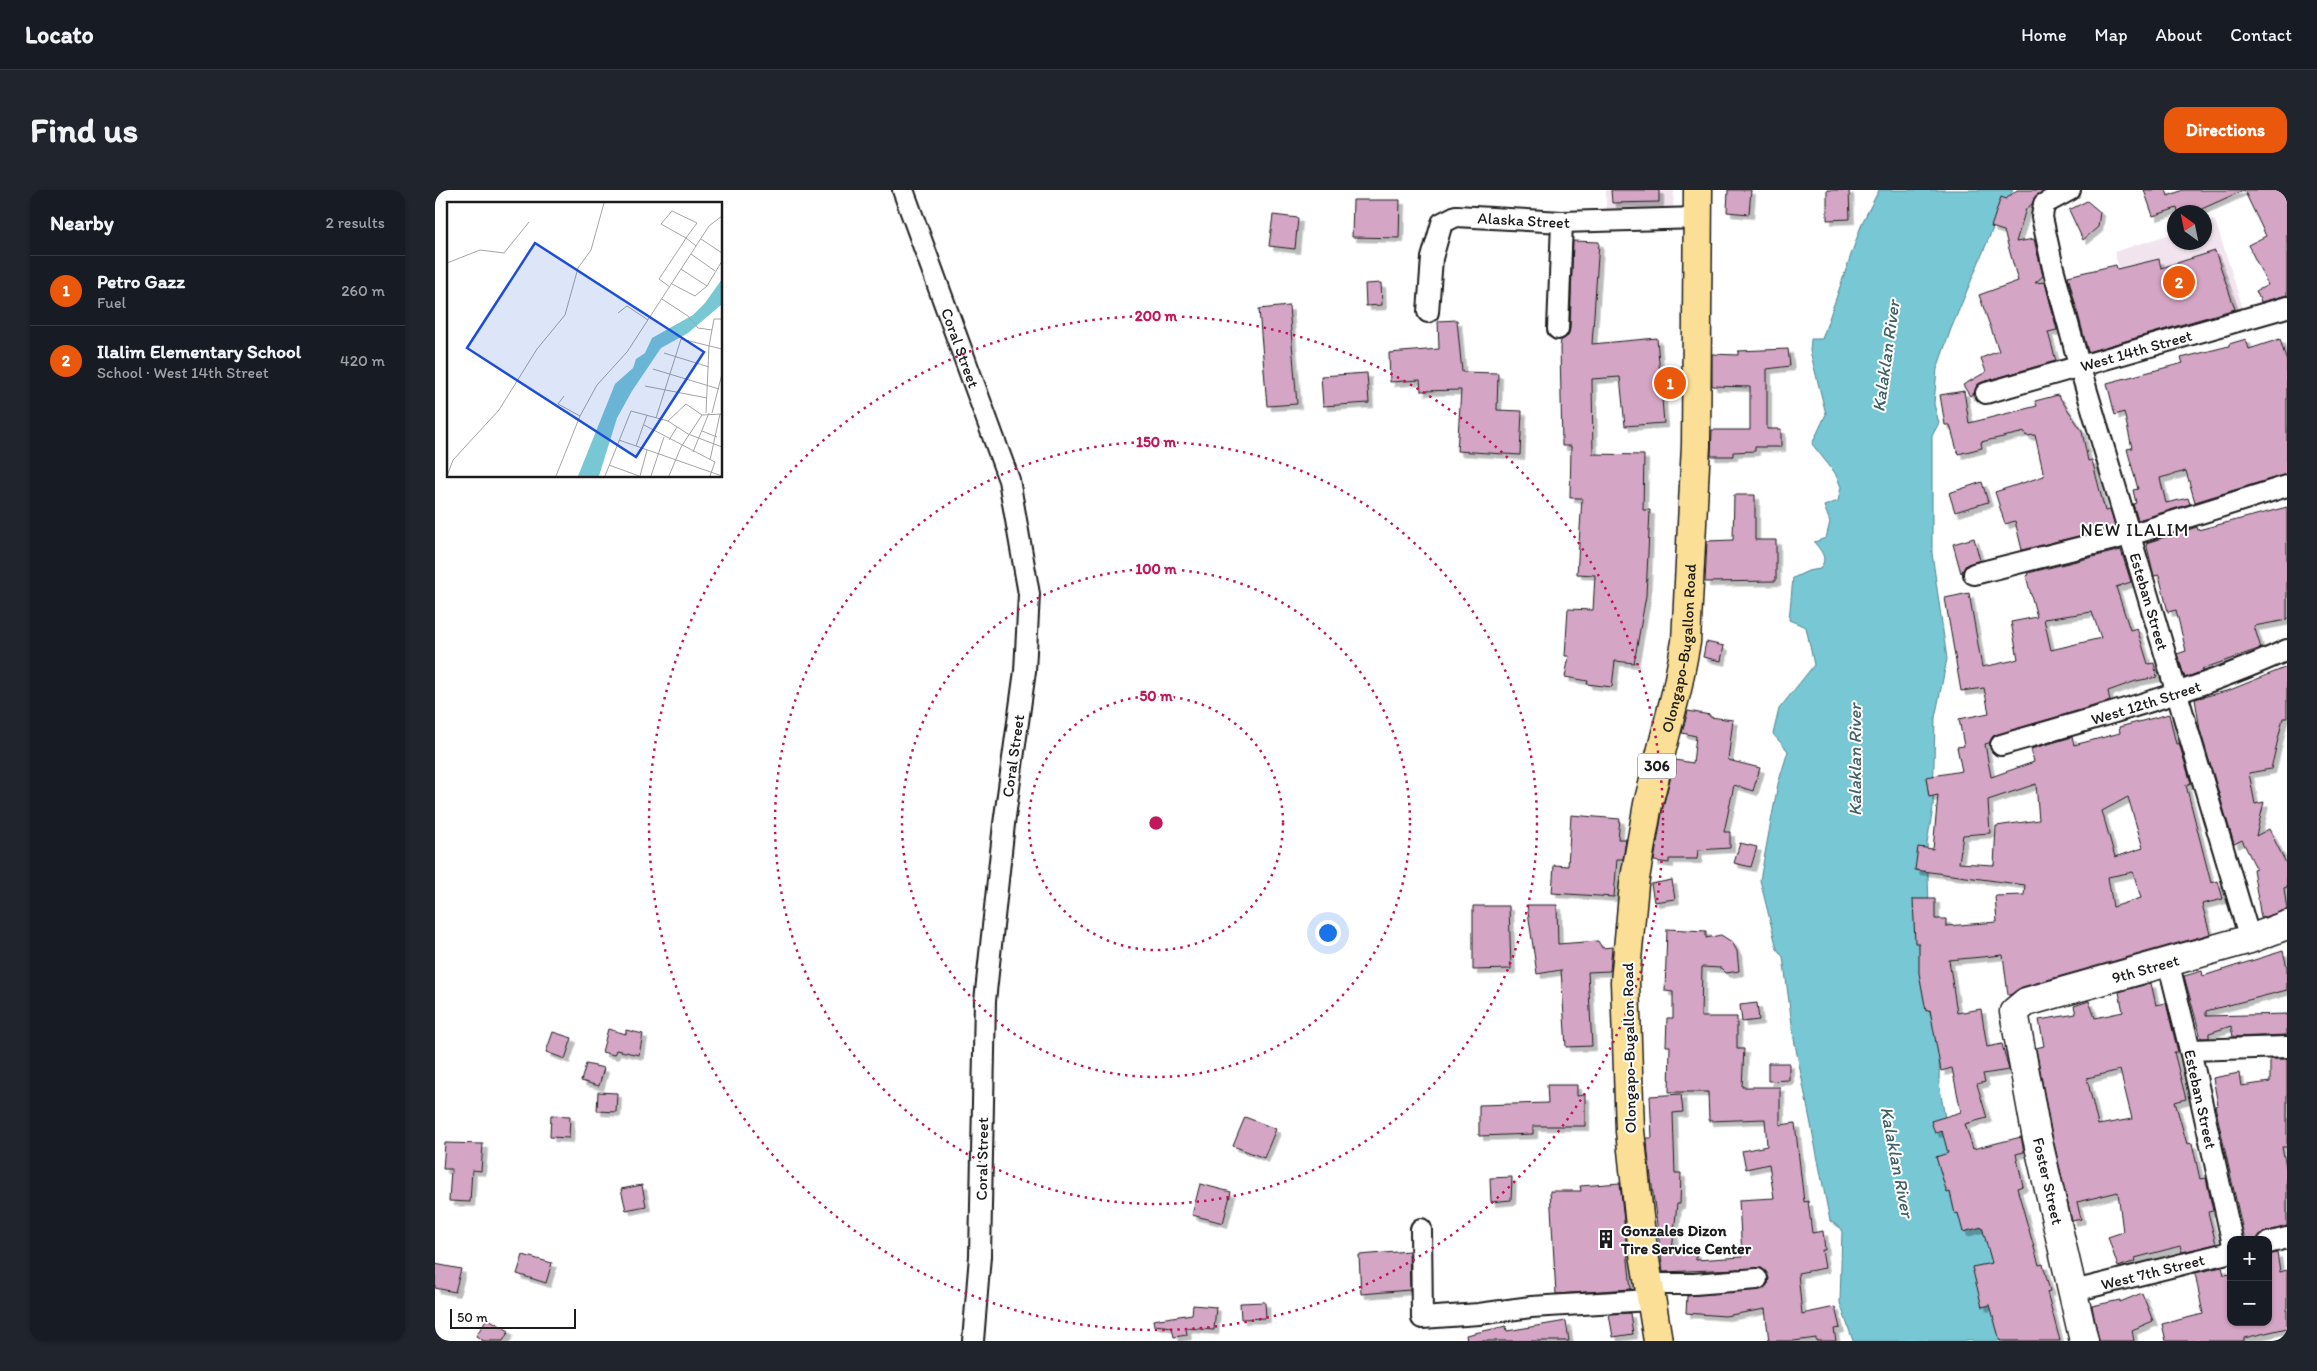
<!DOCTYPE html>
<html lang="en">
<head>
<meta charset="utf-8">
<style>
  :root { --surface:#171b24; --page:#20242c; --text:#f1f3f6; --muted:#9ea1a6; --line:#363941; --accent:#ea580c }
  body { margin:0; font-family:Itim,sans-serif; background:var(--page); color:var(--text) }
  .controls { position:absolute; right:15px; bottom:15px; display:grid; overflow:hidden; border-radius:10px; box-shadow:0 1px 4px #0004 }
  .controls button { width:45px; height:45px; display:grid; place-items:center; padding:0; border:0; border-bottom:1px solid var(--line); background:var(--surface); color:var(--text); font:25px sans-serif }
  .compass { position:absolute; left:1732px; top:15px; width:45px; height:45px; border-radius:50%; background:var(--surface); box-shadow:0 1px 4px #0004; rotate:327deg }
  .scale { position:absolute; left:15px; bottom:12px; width:126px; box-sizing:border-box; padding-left:5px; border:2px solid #1c1c1c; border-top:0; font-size:14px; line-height:18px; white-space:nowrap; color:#1c1c1c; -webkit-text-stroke:4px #fff; paint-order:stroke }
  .you { position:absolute; left:892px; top:742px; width:18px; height:18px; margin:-12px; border:4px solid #fff; border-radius:50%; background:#1a73e8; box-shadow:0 0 0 8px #1a73e833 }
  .badge { display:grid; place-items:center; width:32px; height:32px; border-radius:50%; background:var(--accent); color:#fff; font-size:16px; font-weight:700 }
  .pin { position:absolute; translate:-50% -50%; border:2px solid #fff; box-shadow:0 1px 5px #0006 }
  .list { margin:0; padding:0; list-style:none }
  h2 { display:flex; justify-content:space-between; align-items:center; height:65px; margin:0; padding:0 20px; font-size:21px }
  h2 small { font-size:16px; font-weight:400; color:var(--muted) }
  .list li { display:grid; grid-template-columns:32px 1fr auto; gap:15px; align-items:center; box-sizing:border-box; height:70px; padding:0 20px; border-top:1px solid var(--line) }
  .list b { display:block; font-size:19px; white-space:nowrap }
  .list p { margin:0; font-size:16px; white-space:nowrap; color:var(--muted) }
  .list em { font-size:16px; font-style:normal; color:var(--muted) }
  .map { position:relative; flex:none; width:1852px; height:1151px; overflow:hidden; border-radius:15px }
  header { display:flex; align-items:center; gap:30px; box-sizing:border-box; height:70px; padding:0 25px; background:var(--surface); border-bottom:1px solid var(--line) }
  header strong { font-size:24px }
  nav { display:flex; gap:28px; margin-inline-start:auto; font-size:18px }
  .intro { display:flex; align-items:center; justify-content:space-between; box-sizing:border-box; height:120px; padding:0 30px }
  h1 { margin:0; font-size:35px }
  .button { padding:12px 22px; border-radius:15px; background:var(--accent); color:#fff; font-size:18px; font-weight:700 }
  main { display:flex; gap:30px; padding:0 30px }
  aside { flex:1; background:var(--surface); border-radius:15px; box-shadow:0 1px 4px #0004 }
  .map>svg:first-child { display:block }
  .built { fill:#f2e4ee }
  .water { fill:#78c7d5; stroke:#53838b }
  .building { fill:#d4a5c5; stroke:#1c1c1c; fill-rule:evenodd; filter:url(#shadow) }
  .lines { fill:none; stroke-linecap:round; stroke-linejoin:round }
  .street-casing { stroke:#1c1c1c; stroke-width:24 }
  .secondary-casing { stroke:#1c1c1c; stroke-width:31 }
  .primary-casing { stroke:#1c1c1c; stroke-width:31 }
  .street { stroke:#fff; stroke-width:20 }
  .secondary { stroke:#fff; stroke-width:28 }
  .primary { stroke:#fbdf96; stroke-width:28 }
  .ring { fill:none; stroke:#c2185b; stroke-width:2.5; stroke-dasharray:2.5 5 }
  .labels { text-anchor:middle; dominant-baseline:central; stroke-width:4; stroke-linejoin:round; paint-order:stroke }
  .shield { fill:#fff; stroke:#606060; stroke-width:1 }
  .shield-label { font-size:15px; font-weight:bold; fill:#1c1c1c }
  .street-label { font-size:16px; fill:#1c1c1c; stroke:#fff }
  .poi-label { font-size:16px; font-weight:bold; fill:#1c1c1c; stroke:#fff; text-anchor:start }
  .water-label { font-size:18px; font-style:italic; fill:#416066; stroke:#fff }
  .neighbourhood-label { font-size:18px; letter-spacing:1px; fill:#1c1c1c; stroke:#fff }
  .inset-road { fill:none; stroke:#a4a4a4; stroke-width:1 }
  .view { fill:#1d4ed8; fill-opacity:0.15; stroke:#1d4ed8; stroke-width:2.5 }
  .inset-edge { fill:none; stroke:#1c1c1c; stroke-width:2.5 }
  .centre { fill:#c2185b; stroke:#fff; stroke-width:2.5 }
  .ring-label { font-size:15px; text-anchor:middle; font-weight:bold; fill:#c2185b; stroke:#fff; stroke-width:4; stroke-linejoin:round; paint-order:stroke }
</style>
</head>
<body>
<header>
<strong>Locato</strong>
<nav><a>Home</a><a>Map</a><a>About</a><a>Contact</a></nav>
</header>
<div class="intro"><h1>Find us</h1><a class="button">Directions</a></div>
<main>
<aside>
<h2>Nearby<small>2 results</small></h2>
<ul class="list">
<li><span class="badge">1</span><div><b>Petro Gazz</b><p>Fuel</p></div><em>260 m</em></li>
<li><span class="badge">2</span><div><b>Ilalim Elementary School</b><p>School · West 14th Street</p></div><em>420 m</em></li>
</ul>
</aside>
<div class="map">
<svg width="1852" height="1151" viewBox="0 0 1852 1151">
  <defs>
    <filter id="shadow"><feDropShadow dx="4.5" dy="4.5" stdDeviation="0" flood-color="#0004"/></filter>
  </defs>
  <rect width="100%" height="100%" fill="#fff"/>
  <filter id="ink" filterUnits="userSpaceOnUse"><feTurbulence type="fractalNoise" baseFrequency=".02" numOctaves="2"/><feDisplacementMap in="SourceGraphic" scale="10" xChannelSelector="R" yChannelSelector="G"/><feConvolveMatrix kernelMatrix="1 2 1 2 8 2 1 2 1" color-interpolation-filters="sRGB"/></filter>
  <g filter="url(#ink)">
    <!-- built -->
    <g class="built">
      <path d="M1171,0H1239L1238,18L1171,23Z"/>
      <path d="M1780,30L1809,122L1708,154L1679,62L1739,43L1740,52H1770V33Z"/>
    </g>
    <!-- water -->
    <path class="water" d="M1444,0H1578L1566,19L1516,139L1502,179L1499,214L1504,233L1497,246V363L1512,469L1500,528L1498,618L1492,653L1495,749L1505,837L1504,893L1512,940L1554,1048L1586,1151H1418L1405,1113L1407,1039L1395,1031L1359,849L1348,767L1342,759L1325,690L1343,594L1353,561L1338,544L1344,519L1379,475L1371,437L1354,430L1358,388L1373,381L1385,379C1393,368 1387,362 1379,352L1391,348L1395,332L1389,316L1403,311L1406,297L1400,283L1377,254L1391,224L1375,161L1376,149H1387L1427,33Z"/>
    <!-- building -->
    <g class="building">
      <path d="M1176,0H1224V12L1177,13Z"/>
      <path d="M1293,0H1316L1314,24L1292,22Z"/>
      <path d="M1392,0H1414L1415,29L1392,30Z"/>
      <path d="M1582,0H1610L1600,7L1597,14L1591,19L1581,52L1599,49L1608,86L1600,93L1610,92L1622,140L1613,142L1621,171L1548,192L1542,195L1539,203L1535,206L1528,195L1551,182L1546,168L1564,161L1544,105L1583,91L1569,41L1556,37L1566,7L1571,9Z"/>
      <path d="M1709,0H1731L1733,6L1748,0H1852V105L1826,112L1821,101L1833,95L1813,55L1831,46L1809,0L1760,22H1743L1742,18L1718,26Z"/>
      <path d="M918,10H965L964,48L917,47Z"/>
      <path d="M1652,11L1665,22L1663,37L1648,50L1634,20Z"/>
      <path d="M838,25L863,28L860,59L834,56Z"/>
      <path d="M1138,51L1164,52L1157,154L1222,148L1229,233L1190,236L1185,187L1157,189L1158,264L1209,265L1208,320H1215L1211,406L1199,473L1180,471L1177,497L1152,494L1153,491L1130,487L1134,466H1130L1133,419L1158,420L1160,385L1142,384L1147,308H1135L1136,256H1127L1125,158L1126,150L1133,146L1135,139Z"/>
      <path d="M1780,61L1800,119L1653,162L1633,86L1681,75L1682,79L1724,69L1726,78Z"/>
      <path d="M946,93L947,115L931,116L930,94Z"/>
      <path d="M854,116L862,214L832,216L824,119Z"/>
      <path d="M1022,130L1027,182L1063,183L1062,220L1087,221L1085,265L1022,261L1026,200L986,201L985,190L955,192L954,163L1004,159L1003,131Z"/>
      <path d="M1811,149L1814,159L1845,149L1852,172V284L1760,312L1751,281L1725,288L1731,313L1753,308L1755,314L1703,330L1698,314L1701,313L1698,300L1703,299L1692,259L1697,258L1689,222L1680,225L1672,193L1748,173L1746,168L1794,156V154Z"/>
      <path d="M1353,159L1355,176L1332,179V239H1346V257H1320V261L1298,262V266H1276L1277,240H1315V197L1277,196V164L1303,165V161Z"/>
      <path d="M932,183L934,213L888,216L886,186Z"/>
      <path d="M1529,201L1534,233L1602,216L1600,211L1623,205L1647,241L1653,271L1657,270L1670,321L1675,320L1680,337L1587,360L1580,331L1570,334L1560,302L1609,286L1600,245L1591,246L1590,242L1546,252L1547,258L1523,264L1515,235H1510L1505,205Z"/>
      <path d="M1547,292L1553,312L1520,322L1514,303Z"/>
      <path d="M1299,305H1320V350H1341V391L1270,392L1272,351L1298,350Z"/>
      <path d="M1852,317V430L1819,436L1826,458L1767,479L1768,481L1750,488L1742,464L1751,461L1741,420L1733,422L1724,385L1719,386L1711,353L1762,337L1763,340Z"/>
      <path d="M1539,348L1545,370L1531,375L1526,383L1518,354Z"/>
      <path d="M1686,360L1696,392L1681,397L1695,440L1702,438L1713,474L1719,473L1722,487L1701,491L1673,501L1675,511L1558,546L1554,553L1550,554L1556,587L1599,572L1596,559L1637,547L1639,555L1685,543L1684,537L1734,524L1741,554L1744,553L1756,593L1751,595L1776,693L1783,691L1788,709L1767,714L1775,744L1587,797L1575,805H1573L1568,765L1514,770L1522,823L1546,819L1552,857L1567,854L1574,880L1548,884L1550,892L1542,894L1552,928L1530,934L1538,959L1586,947L1589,962L1581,964L1588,996L1582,998L1604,1075L1608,1074L1615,1101L1612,1102L1625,1151H1565L1555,1115L1547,1117L1537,1077L1557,1073L1547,1037L1528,1042L1523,1023L1520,1024L1515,1002L1512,1003L1501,967L1513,963L1507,941L1500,943L1496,931L1526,922L1517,878L1506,881L1495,820L1491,821L1484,783V753H1480L1478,709H1500V729H1511V736L1562,732L1560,706L1589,705L1590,695L1480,680L1483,657L1498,659L1503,605L1494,607L1491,587L1527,581L1522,557L1529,556L1524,529L1554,523L1549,498L1526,501L1510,408L1534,403L1547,477L1576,471L1583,469L1576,432L1602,427L1591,386L1594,385L1593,383ZM1657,422L1666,448L1616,460L1609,429ZM1601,594L1604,630L1561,636L1559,675L1524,673L1528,645L1555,643L1553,610ZM1693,607L1708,658L1680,667L1667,621ZM1698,682L1706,708L1678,717L1673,687Z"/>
      <path d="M1271,452L1289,456L1286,471L1268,467Z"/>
      <path d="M1852,477V528H1848L1836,579L1814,583L1820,614L1829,612L1821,646L1834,639L1852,675V697L1849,698L1852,720L1826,728L1818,679L1821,678L1807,650L1799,654L1765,540L1760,509L1795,500Z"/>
      <path d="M1253,521L1275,525V527L1298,530L1293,570L1325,578L1318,601L1299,595L1289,642H1295V658L1263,660L1262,669H1234V673L1219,671L1228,617L1240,570L1258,573L1261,546L1247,543Z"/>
      <path d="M1136,625L1185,629L1183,649H1191L1188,669H1182L1179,707L1117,703L1119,675L1133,676Z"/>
      <path d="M1305,653L1322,657L1316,677L1299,673Z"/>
      <path d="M1237,690L1240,709L1219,712L1216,694Z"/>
      <path d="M1092,715H1122L1123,754L1163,751L1167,758L1177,757L1175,781L1153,782L1157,856L1131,857L1126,780L1102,784Z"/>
      <path d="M1038,716H1074L1076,779L1038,780Z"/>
      <path d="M1232,739L1271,741V748L1286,745L1297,752L1302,761L1304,781L1291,783L1286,778L1267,777L1266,827H1302V859H1309L1307,897H1345V935L1360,933L1369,1012L1373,1011L1377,1043L1388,1041L1390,1060H1387L1390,1078L1363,1083L1367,1124L1400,1117L1405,1138L1399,1139L1401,1151H1381V1148L1359,1151H1334L1330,1119L1290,1126L1251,1123L1252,1106L1328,1099L1333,1094L1334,1088L1327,1078L1228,1082L1213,964L1212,948H1217L1215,906L1246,904L1248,922L1238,923L1240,983H1246L1245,1014H1242L1237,1061L1261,1062V1070L1307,1067L1304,1010L1339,1008L1334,974L1311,979L1307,961L1332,956L1330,929L1274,931L1273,902H1234L1235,856H1231L1232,828H1238V802L1230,801Z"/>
      <path d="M1848,761L1852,777V800L1771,821V826L1852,824V845L1798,847L1796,836L1774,843V848H1766L1749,786L1767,781L1768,786Z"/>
      <path d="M1716,793L1721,815L1731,813L1743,862H1739L1751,909L1740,912L1752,954L1757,953L1765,989L1771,988L1778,1021L1773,1022L1781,1054L1747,1062L1745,1056L1700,1068L1701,1071L1683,1077L1673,1047L1688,1042L1683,1002L1642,1012L1646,1029L1637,1031L1616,940L1601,858L1609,856L1604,830L1641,824L1639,816L1654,811L1660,828L1688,822L1684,802ZM1685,880L1697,929L1663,935L1652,888Z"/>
      <path d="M1322,813L1324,830L1307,832L1305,815Z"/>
      <path d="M173,839L191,844V840L208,844L204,865L181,860L179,865L167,862Z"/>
      <path d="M118,842L137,848L130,869L111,862Z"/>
      <path d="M1835,869H1852V957H1847L1852,981V1036L1830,1042L1822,1050H1810L1780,916L1783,915L1778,888L1804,883L1806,896L1835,892Z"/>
      <path d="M1333,873H1354V890L1333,891Z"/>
      <path d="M151,874L169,878L164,896L146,891Z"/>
      <path d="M1112,895H1142V906L1150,905V936H1098V944L1044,946V915L1113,913Z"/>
      <path d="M163,902L182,903L181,922L162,921Z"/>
      <path d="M116,925L135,926L134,948L115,947Z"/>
      <path d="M810,927L841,939L829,968L798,956Z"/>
      <path d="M10,953L48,954L46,981L37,980L35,1012L14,1011L16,979H8Z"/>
      <path d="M1077,987L1076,1010L1056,1012L1055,988Z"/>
      <path d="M1185,993L1196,1099L1121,1104L1115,1001H1146L1145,996Z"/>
      <path d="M765,994L796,1002L788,1033L757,1025Z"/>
      <path d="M207,995L211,1016L191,1020L186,999Z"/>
      <path d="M974,1061L975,1100L926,1104L924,1065Z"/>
      <path d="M1842,1063L1845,1082L1852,1080V1138L1809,1148V1151H1731L1727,1134L1768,1124L1760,1083L1787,1077L1789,1085L1796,1084V1132H1833V1065Z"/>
      <path d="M88,1065L117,1073L111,1093L82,1084Z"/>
      <path d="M0,1074L26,1079L20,1102L0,1098Z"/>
      <path d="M1707,1103L1718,1131L1697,1140L1699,1151H1664L1657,1116L1685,1110V1112Z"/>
      <path d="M830,1112L831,1128L806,1129L805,1113Z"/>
      <path d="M758,1115L781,1117L779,1140L751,1138L752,1145L739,1147L737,1137L719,1135L718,1130L757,1124Z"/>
      <path d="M1195,1123L1198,1144L1178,1147L1174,1124Z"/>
      <path d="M52,1128L74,1141L68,1151H49L41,1146Z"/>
      <path d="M1131,1131L1134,1151H1032L1031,1145L1071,1136L1072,1141Z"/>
    </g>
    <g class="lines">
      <!-- street casing -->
      <g class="street-casing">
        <g id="street">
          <path id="s1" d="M468,0L574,290L594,404L590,481L569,634L550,811L545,1066L538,1151"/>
          <path id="s2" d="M1635,0L1609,14L1607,27L1618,78L1645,178L1815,749"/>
          <path id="s3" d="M993,122L997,68L1007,33L1021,26L1127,32L1263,28"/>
          <path d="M1123,139L1127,32"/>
          <path id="s4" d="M1551,203L1852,117"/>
          <path d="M1539,384L1695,345L1852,296"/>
          <path id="s5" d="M1566,555C1663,527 1760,502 1852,460"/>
          <path id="s6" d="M1733,771L1755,860L1797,1050"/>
          <path d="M1755,860L1852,857"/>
          <path d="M986,1039L987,1128L1044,1124L1096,1117L1215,1110"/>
          <path d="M1833,1053L1852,1048"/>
          <path d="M1213,1094H1259L1322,1089"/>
          <path id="s7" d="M1639,1101L1796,1062"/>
        </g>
      </g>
      <!-- secondary casing -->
      <g class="secondary-casing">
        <g id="secondary">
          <path id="s8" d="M1649,1151L1601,943L1579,822L1591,812L1815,749L1852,735"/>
        </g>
      </g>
      <!-- primary casing -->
      <g class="primary-casing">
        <g id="primary">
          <path id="s9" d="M1223,1151L1206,1045L1195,941L1190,792L1199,694L1213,614L1242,499L1251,452L1261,255L1263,0"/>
        </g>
      </g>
      <!-- street -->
      <use href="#street" class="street"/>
      <!-- secondary -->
      <use href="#secondary" class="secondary"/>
      <!-- primary -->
      <use href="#primary" class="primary"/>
    </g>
  </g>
  <!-- distance rings -->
  <g class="ring">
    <circle cx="721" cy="633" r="127"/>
    <circle cx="721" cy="633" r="254"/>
    <circle cx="721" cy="633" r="381"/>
    <circle cx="721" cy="633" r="507"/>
  </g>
  <!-- icons -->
  <defs>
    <g id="building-bare" transform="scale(1.5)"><path d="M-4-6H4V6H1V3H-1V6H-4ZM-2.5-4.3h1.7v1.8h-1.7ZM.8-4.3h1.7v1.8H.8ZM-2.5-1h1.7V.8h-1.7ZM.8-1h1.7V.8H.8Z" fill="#1c1c1c" stroke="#fff" stroke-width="2.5" paint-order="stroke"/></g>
  </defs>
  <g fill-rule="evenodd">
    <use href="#building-bare" x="1171" y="1049"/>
  </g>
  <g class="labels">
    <!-- shield labels -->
    <rect class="shield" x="1203" y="563.5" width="38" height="25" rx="4"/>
    <g class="shield-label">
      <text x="1222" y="576">306</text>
    </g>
    <!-- street labels -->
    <g class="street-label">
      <text stroke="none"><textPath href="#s3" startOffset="174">Alaska Street</textPath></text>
      <text stroke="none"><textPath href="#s1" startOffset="168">Coral Street</textPath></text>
      <text stroke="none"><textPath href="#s4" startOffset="156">West 14th Street</textPath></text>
      <text stroke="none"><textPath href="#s2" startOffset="442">Esteban Street</textPath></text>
      <text stroke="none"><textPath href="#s9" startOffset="700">Olongapo-Bugallon Road</textPath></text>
      <text stroke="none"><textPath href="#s5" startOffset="151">West 12th Street</textPath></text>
      <text transform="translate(578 566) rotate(-82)">Coral Street</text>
      <text stroke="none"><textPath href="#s8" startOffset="476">9th Street</textPath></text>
      <text transform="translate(1194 858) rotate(-91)">Olongapo-Bugallon Road</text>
      <text stroke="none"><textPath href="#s6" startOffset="142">Esteban Street</textPath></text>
      <text transform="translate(547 969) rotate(-89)">Coral Street</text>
      <text transform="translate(1613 991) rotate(77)">Foster Street</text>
      <text stroke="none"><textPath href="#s7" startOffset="81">West 7th Street</textPath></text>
    </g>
    <!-- poi labels -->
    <g class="poi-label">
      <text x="1186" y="1040">Gonzales Dizon<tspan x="1186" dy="18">Tire Service Center</tspan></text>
    </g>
    <!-- water labels -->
    <g class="water-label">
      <text transform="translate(1451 166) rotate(-82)">Kalaklan River</text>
      <text transform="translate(1420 570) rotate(-90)">Kalaklan River</text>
      <text transform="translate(1462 972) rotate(79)">Kalaklan River</text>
    </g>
    <!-- neighbourhood labels -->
    <g class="neighbourhood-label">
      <text x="1700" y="340">NEW ILALIM</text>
    </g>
  </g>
  <!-- overview -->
  <g transform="translate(12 12)">
    <rect width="275" height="275" fill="#fff"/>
    <path d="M275,77L274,103L241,131L214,146L185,189L170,216L152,274H131L168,182L186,166L189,157L198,151L205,136L246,113L258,101Z" fill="#78c7d5"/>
    <path class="inset-road" d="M254,37L275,51M244,52L268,69M0,61L33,48L57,51L82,20M234,67L260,84M225,82L248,94L260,84L275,59M223,85L212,77L236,41L239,36L250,21L225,9L214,22L239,36L249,44M215,97L241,114L251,126L265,128M171,111L180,104L201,118M217,151L262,165M206,167L272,187M198,184L260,196M117,194L111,202L133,214M259,211L262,144L267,117H275M265,211L275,172M209,216L234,137L275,147M221,219L239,202L255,213M197,223L268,260L263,274M255,229L270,235M172,238L275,274M222,238L230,225M189,244L200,213M246,250L262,211M263,258L273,212M162,263L192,274M0,274L6,258L52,208L90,147L118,113L131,66L144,48L157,1M109,274L133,214L150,183L180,150L262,24L275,14M158,274L184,209L221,219L241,232L275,245M193,274L200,248M204,274L217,235M222,274L234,245L255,213L275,212"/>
    <path class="view" d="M88,41L257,150L189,255L20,146Z"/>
    <rect width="275" height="275" class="inset-edge"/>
  </g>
  <circle cx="721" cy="633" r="8" class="centre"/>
  <g class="ring-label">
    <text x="721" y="131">200 m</text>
    <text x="721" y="257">150 m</text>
    <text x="721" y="384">100 m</text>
    <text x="721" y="511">50 m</text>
  </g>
</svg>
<div class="controls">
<button>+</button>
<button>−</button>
</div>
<svg class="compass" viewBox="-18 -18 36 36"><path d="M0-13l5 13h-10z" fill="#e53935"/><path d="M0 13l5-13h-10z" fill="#9ea1a6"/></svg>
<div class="scale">50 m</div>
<div class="you"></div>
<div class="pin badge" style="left:1235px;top:193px">1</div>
<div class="pin badge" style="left:1744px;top:92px">2</div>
</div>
</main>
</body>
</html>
